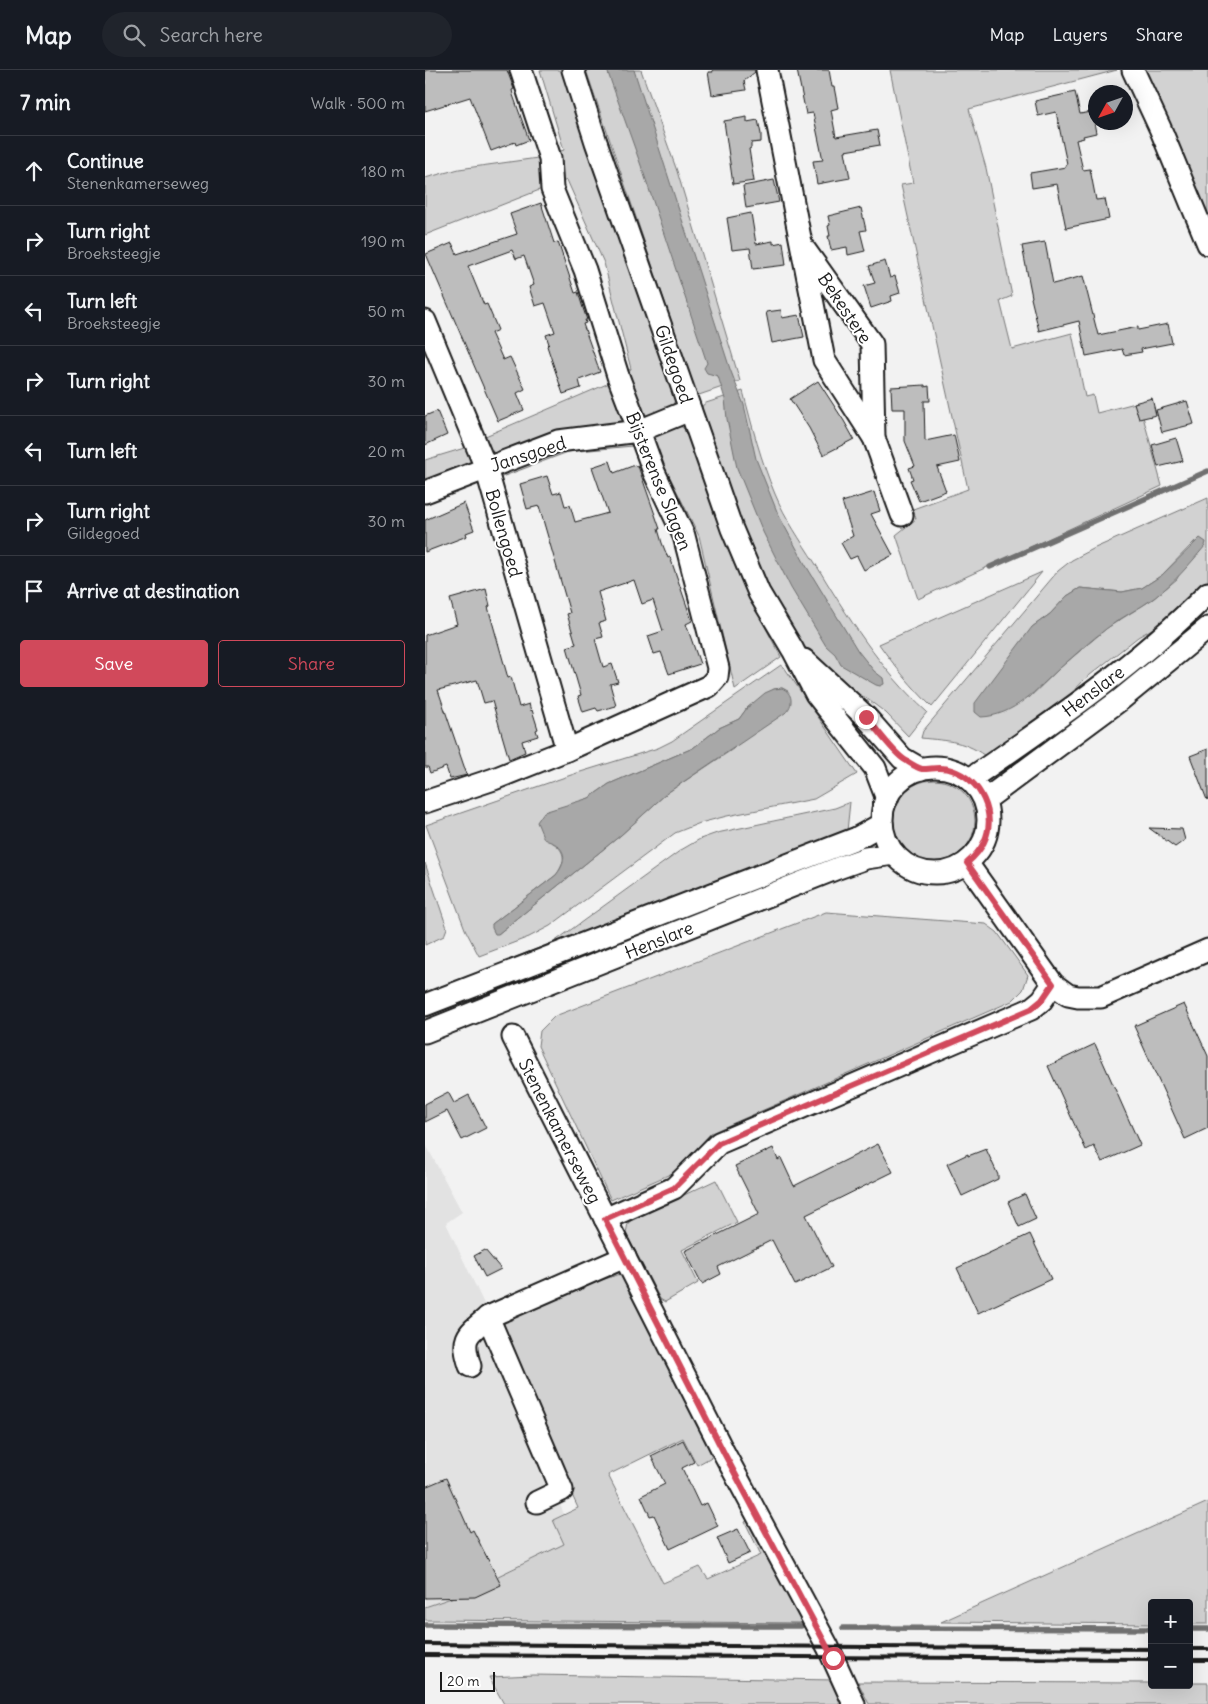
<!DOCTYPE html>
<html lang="en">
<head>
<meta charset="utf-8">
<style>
  :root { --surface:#171b24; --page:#20242c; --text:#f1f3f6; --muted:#9ea1a6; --line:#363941; --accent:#d1495b }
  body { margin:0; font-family:Delius,sans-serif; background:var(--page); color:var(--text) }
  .controls { position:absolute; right:15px; bottom:15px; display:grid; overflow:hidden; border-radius:5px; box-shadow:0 5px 20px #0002 }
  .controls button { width:45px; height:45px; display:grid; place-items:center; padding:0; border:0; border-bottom:1px solid var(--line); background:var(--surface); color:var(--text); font:25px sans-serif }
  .compass { position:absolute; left:663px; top:15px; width:45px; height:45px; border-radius:50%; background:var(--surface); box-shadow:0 5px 20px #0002; rotate:230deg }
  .scale { position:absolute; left:15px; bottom:12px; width:55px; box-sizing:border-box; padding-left:5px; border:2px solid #1c1c1c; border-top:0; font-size:14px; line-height:18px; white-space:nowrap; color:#1c1c1c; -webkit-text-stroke:4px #fff; paint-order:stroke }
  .stop { position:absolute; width:15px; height:15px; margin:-11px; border:4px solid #d1495b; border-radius:50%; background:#fff }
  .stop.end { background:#d1495b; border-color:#fff; box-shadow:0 1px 5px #0008 }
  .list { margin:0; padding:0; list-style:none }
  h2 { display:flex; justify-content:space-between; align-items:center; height:65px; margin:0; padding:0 20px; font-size:21px }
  h2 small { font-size:16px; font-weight:400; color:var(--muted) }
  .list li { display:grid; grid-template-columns:32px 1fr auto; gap:15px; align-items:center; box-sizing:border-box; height:70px; padding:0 20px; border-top:1px solid var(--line) }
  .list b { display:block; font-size:19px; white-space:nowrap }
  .list p { margin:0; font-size:16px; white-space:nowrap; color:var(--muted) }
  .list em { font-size:16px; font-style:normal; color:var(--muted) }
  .actions { display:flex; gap:10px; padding:15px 20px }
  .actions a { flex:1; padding:11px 0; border:1px solid var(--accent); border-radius:5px; text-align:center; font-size:18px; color:var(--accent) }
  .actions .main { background:var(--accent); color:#fff }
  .icon { flex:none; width:28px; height:28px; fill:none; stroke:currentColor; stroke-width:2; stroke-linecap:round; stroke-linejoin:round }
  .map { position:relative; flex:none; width:783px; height:1634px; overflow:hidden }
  header { display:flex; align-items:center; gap:30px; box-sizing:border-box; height:70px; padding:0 25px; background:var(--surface); border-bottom:1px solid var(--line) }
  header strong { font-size:24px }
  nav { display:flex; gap:28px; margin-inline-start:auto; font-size:18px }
  .search { width:350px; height:45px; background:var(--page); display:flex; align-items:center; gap:12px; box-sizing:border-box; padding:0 18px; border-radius:28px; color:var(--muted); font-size:19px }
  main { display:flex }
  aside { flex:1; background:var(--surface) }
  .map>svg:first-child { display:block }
  .built { fill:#e2e2e2 }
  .green { fill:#d2d2d2; stroke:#777; fill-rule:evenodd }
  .water { fill:#a8a8a8; stroke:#707070 }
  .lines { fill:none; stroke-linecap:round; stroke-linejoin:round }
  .stream { stroke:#707070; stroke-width:5.5 }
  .building { fill:#bdbdbd; stroke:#1c1c1c }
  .minor-casing { stroke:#1c1c1c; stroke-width:25 }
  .minor { stroke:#fff; stroke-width:21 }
  .rail { stroke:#1c1c1c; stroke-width:4 }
  .route { stroke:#d1495b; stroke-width:6 }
  .labels { text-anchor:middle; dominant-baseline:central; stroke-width:4; stroke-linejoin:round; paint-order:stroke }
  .street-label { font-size:18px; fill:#1c1c1c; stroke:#fff }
</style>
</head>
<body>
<header>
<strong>Map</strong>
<div class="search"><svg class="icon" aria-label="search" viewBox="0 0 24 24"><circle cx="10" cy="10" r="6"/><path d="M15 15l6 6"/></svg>Search here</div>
<nav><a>Map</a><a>Layers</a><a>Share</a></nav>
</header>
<main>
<aside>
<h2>7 min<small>Walk · 500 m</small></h2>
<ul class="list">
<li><svg class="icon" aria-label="ahead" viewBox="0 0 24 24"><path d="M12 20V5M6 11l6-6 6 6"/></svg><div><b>Continue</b><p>Stenenkamerseweg</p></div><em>180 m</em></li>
<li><svg class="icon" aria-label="right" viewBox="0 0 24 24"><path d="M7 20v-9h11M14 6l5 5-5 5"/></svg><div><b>Turn right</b><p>Broeksteegje</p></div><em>190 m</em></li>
<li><svg class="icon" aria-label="left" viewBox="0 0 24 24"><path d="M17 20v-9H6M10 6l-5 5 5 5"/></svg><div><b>Turn left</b><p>Broeksteegje</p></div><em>50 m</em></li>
<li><svg class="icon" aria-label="right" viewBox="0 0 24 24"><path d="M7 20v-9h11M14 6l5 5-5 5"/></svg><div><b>Turn right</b></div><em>30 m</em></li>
<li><svg class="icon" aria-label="left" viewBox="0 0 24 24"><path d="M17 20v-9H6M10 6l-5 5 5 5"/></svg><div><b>Turn left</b></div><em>20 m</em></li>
<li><svg class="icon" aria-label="right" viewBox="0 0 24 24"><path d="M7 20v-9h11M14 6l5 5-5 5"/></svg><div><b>Turn right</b><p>Gildegoed</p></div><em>30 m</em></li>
<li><svg class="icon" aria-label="arrive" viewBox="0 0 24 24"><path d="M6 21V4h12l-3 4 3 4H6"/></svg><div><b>Arrive at destination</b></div></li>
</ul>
<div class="actions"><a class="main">Save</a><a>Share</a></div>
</aside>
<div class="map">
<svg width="783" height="1634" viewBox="0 0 783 1634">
  <rect width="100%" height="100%" fill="#f2f2f2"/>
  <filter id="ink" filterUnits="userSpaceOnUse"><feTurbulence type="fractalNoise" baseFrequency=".02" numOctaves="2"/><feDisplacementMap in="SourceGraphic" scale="10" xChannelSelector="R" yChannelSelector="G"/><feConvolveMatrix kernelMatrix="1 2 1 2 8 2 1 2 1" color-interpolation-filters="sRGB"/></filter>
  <g filter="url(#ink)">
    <!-- built -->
    <path class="built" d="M0,1073L37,1142L21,1153L60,1236L65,1271L139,1444L128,1450L139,1474L29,1527L0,1537Z"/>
    <!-- green -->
    <g class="green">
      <path d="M115,0H139L250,329L248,336L223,346L217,343L200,302L206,299L179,193L142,110L132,114L129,83L139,80Z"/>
      <path d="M161,0H216L252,101L315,311L274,325L271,324Z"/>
      <path d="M465,0H692L544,39L561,98L587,226L575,231L587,279L647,263L660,327L668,325L672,343L714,332L737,416L493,529L471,465L491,449L488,439L543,419L476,115L488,113Z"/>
      <path d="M713,0H783V160Z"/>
      <path d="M120,87L117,119L0,165V108L34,99Z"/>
      <path d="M189,311L199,349L198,353L75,385L63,380L58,367Z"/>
      <path d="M318,321C327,356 336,391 350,424C360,448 376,471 390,493C422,546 456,601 502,642L483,666L461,643L441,628L421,618L379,578L345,519L318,456L276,339L278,335L281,333Z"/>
      <path d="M252,354L261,360L324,526L356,587L310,619L274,466L233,383L226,376L227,365Z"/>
      <path d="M202,373L208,376L143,382L74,408L75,404L129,382Z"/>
      <path d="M46,376L49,382L47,395L0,415V390Z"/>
      <path d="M783,428V514L748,547L713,567L660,609L641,629L630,642L564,689C541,670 523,671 496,668L498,661L633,501L647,490L670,478ZM770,471L752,509L728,529L682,558L635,598L604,628L607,557L625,544L642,526L655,518L697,522L717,518L737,505Z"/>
      <path d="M617,502L507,637C487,617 470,597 454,574Z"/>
      <path d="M356,595L359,597L432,704L389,729L302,746L275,753L250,763L125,856L104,867L54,886L40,859L1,755L149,704L233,678L247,671ZM357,618L363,621L308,679L242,723L196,765L73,864L67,854L131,805C140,793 142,782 128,773L156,731L164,728L184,714L268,678L294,658L314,649L322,638L349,619Z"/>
      <circle cx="509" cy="751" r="41"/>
      <path d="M425,732L422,761L86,893V889L129,872L256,780L275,769L292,763L410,738Z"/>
      <path d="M0,793L22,858L19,866L0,875Z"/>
      <path d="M401,842L561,854L572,862L603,905L598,920L587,931L286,1063L250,1102L186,1130L113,976L115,961L130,946Z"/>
      <path d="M291,1110L312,1152L257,1180L273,1213L240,1232L235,1229L201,1163L203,1153L210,1148Z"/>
      <path d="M199,1203L292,1384L272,1395L258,1368L183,1405L238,1513L275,1497L283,1509L336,1485L320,1452L327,1448L381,1553L0,1550V1537L32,1526L139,1474L128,1450L153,1438L76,1269L75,1256L79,1249L150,1218Z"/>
      <path d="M783,1432V1554H764V1533H727V1554L516,1552Z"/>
      <path d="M108,1605L410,1610L421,1634H79L64,1607Z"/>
      <path d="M433,1612L727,1613V1615H764V1613H783V1634H444Z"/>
    </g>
    <!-- water -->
    <g class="water">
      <path d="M182,0H209L305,299L319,335L331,389L353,444L380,494L433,581L449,601L458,608L459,614L455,616L451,615L416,595L410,584L401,576L366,518L338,462L312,398L302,349L300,329L293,306L282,303L279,298L282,293L219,104Z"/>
      <path d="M775,468L781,472L780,476C764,495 749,513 729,528C714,539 696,547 681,559C665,571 650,585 635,598C612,619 589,646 556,647L550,642V633L607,557L625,544L642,526L655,518L697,522L717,518L737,505Z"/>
      <path d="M357,618C368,623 369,635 360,643L242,723L196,765L73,864H70L67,858V854L131,805C138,796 143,785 133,776C129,772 123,772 119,769L112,752L119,742L164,728L184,714L268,678L294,658L314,649L322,638L340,623L349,619Z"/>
    </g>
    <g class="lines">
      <!-- stream -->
      <g class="stream">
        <path d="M565,497L783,401"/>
        <path d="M0,1555L376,1556"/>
        <path d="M418,1558L727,1559"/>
        <path d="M764,1559H783"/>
      </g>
    </g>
    <!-- building -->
    <g class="building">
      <path d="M0,0H82L89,19L87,20L88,25L104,70L91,75L90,72L66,81L45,27L0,41Z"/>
      <path d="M287,0H330V2L319,11L321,20L287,25L283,2H288Z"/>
      <path d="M372,0H404L407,17H409L413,38L406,40L411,67L452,60L455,75L420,81L425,108L392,114L388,91L398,90L388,43L381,44Z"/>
      <path d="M650,22L655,44L667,42L671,63L658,66L659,68L651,70L658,100L665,99L671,130L680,129L684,149L641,158L632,114L607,118L605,103L641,97L640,95L642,94L631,42L613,46L610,31Z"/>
      <path d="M322,47V52L333,50L336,64V72L326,73V78L324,79L329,111L308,114L299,51Z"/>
      <path d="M349,110L354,132L321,138L318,116Z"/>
      <path d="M116,133L129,173L133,172L150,223L153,222L158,238L162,250H160L161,253L158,254L175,302L154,310L156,318L138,324L122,276L124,274L121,265L130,262L120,233L110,236L104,217L109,215L99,186L91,189L87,180L43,196L59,235L62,234L73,260L66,263L78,290L85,287L100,319L92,323L99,340L73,351L1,184L27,173L32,184L92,164L85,144Z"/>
      <path d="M436,138L441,160L435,161L440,181L423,185L422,177L406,180L403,166H405L403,156L405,155L403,146Z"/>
      <path d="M326,143L331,174L348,171V174L358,172L361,195L328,199L325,178L307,180L302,148Z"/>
      <path d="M620,172L628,214L658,206L673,265L713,257V260L743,254L747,273L716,279L717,282L699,285L697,279L661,286L654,251L614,261L606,228L607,227L597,176Z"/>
      <path d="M460,191L465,208L470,206L475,223L466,226L467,231L446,238L439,216L450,213L444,196Z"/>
      <path d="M356,240L357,248L374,245L379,267L347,273L341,242Z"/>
      <path d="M393,311L419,351L429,369L398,385L384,358L365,329Z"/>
      <path d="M500,315V317L504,316L505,331H499L500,371L529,365L535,392L512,397L521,421L494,431L485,410L488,409L484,398L490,396L480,371V339H467L466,317Z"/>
      <path d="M727,328L731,345L714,349L709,333Z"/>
      <path d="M762,331L769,354L737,362L731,340Z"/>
      <path d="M12,341L22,365L0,375V346Z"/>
      <path d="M751,368L758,391L733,397L727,375Z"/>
      <path d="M185,391L189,403L210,395L211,397L213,396L235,459H233L237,473L243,488L245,487L267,551L261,554L275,594L244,604L236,582L229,584L223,566L238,561L228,530L217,534L209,510L173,522L181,551L174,553L178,567L170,569L178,597L187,594L193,612L185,614L191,636L173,641L171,638L158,642L153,626L156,625L142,577L151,574L142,544L145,543L114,436L102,439L95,414L122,406L128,424L136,422L140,436L145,435L150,452L183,443L167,397Z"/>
      <path d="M449,422L455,441L446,444L468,485L439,500L432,486L425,489L416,473L428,466L417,432Z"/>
      <path d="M39,433L49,460L41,463L42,466L0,482V450Z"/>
      <path d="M61,519L65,536L63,537L83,608L86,607L94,637L104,634L106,641L107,640L113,659L111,660L113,666L97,671L100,682L84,689L67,631L59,633L52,610L13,620L42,705L25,709L21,697L5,703L3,697H0V565L32,554L25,529Z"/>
      <path d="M783,679V729L782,730L765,686Z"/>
      <path d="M724,758L757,759L760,770L750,777Z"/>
      <path d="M759,934L783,986V1058L760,1069L709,956Z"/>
      <path d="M670,974L715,1075L677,1092L669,1076L661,1080L623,996Z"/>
      <path d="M23,1022L29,1033L44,1025L61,1058L37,1070L22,1041L0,1052V1034Z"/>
      <path d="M453,1074L468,1102L381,1145L407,1197L370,1215L347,1170L293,1197L296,1204L277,1214L260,1181L334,1144L310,1096L348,1078L353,1090L356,1088L369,1116Z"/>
      <path d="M561,1079L573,1105V1109L537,1126L522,1094L543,1084V1086Z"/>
      <path d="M600,1124L611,1149L594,1157L583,1132Z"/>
      <path d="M605,1164L626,1209L553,1243L532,1198Z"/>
      <path d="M60,1180L76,1199L60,1207L49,1186Z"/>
      <path d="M258,1370L269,1392L257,1398L275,1436L282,1433L293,1456L245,1479L229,1445L225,1446L216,1426L240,1414L226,1386Z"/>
      <path d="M21,1408L45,1462L48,1460L76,1515L50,1527L0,1528V1417Z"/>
      <path d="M313,1459L325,1483L303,1493L292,1468Z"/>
    </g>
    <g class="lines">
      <!-- minor casing -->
      <g class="minor-casing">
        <g id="minor">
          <path d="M148,0L171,72L284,393L307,459L334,523L368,580L391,624L450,698L462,729"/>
          <path d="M342,0L399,290L449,368L477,445"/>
          <path d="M708,0L735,58L783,174"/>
          <path d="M380,180L447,274L449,368"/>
          <path d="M0,251L61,398L142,680"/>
          <path d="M0,422L133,371L214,361L265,340"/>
          <path d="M379,590L441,647L477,688L496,699"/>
          <circle cx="510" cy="750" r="53"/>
          <path d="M545,709C628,652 712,595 783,523"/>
          <path d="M560,730L695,630L783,558"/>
          <path d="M0,732L69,709L142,680L284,616L292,607L293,598L259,466L229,402L214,361L193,306L160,200L127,119L125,88L96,0"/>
          <path d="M628,914L643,925L653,927H676L783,880"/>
          <path d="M0,935L401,780L432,768L457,754"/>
          <path d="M0,962L413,798L441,788L469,784"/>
          <path d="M88,967L299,1383L403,1577L429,1634"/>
          <path d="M180,1149L249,1118L294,1073L606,939L617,930L628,914L542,793"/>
          <path d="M63,1247L137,1420L112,1432"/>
          <path d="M45,1296C36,1268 41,1265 63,1247L200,1187"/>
        </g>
      </g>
      <!-- minor -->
      <use href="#minor" class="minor"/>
      <!-- rail -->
      <g class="rail">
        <path d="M0,1574L727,1579"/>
        <path d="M764,1579H783"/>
        <path d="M0,1585L727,1589"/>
        <path d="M764,1590H783"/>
      </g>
    </g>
  </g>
  <g class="lines" filter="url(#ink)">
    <!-- route -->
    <path class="route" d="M408,1588L299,1383L180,1149L249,1118L294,1073L606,939L617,930L628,914L542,793C549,787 555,781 559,772C572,744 556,710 527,700C516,696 508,699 497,699C492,698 485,693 480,690C468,683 451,658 441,647"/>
  </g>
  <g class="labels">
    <!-- street labels -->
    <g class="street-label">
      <text transform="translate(420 238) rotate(56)">Bekestere</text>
      <text transform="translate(249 294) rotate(71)">Gildegoed</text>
      <text transform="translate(103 384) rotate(-18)">Jansgoed</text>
      <text transform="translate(234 411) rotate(68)">Bijsterense Slagen</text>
      <text transform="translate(79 463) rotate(74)">Bollengoed</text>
      <text transform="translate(668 621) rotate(-37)">Henslare</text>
      <text transform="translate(234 870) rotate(-22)">Henslare</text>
      <text transform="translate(135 1061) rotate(63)">Stenenkamerseweg</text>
    </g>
  </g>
</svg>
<div class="controls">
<button>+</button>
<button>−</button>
</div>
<svg class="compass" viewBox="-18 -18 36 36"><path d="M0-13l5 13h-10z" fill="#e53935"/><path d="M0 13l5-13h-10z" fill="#9ea1a6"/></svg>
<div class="scale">20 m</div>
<div class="stop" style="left:408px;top:1588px"></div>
<div class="stop end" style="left:441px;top:647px"></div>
</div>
</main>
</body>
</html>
